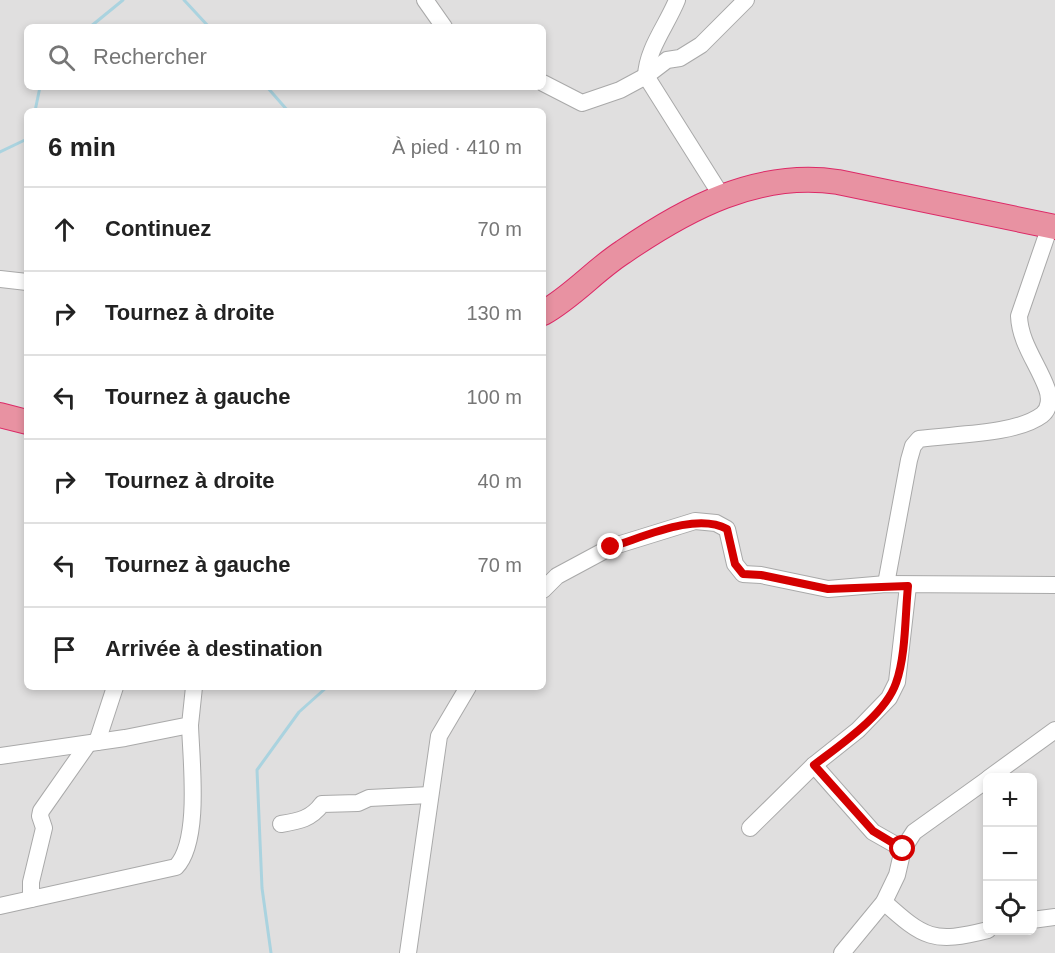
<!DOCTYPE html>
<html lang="fr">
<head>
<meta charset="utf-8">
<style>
  :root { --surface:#fff; --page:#f6f6f6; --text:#222; --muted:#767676; --line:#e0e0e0 }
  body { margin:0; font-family:Arial,sans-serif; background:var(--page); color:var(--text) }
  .controls { position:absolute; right:18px; bottom:18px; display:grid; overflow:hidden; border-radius:9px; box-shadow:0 3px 9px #0003 }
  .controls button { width:54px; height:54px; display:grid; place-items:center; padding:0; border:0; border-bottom:2px solid var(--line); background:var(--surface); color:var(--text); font:30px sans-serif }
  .stop { position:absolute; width:18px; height:18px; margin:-14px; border:4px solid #d40000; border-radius:50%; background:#fff }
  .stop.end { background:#d40000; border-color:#fff; box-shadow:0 2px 6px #0008 }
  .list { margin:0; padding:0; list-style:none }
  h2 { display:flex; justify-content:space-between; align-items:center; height:78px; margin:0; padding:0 24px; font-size:26px }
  h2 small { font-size:20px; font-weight:400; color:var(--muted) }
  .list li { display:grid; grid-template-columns:39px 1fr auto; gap:18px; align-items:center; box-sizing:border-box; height:84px; padding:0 24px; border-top:2px solid var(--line) }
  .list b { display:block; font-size:22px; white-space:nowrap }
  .list em { font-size:20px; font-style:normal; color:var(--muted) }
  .icon { flex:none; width:33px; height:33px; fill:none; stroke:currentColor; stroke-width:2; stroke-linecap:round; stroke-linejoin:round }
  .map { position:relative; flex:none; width:1055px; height:953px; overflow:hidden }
  .search { position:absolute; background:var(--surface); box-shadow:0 3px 9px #0003; left:24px; top:24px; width:522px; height:66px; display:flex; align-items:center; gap:15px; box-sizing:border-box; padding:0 21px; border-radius:9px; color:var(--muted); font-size:22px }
  .panel { position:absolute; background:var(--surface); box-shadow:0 3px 9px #0003; left:24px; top:108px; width:522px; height:582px; border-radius:9px }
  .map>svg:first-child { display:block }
  .residential { fill:#e0dfdf; fill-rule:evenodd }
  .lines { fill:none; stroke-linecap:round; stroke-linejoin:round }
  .stream { stroke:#aad3df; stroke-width:3 }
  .minor-casing { stroke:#a9a9a9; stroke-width:18 }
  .highway-casing { stroke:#dc2a67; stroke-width:26 }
  .minor { stroke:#fff; stroke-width:16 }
  .highway { stroke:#e892a2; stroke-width:24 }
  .route { stroke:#d40000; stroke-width:8 }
</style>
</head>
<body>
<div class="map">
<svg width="1055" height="953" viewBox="0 0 1055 953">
  <rect width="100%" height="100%" fill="#f2efe9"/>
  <!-- residential -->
  <path class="residential" d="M0,0H1055V953H0ZM27,27H543V87H27ZM27,111H543V687H27ZM988,778H1032V930H988Z"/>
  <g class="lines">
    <!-- stream -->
    <g class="stream">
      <path d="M184,0L209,27"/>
      <path d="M90,27L123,0"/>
      <path d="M267,87L288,111"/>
      <path d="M35,111L40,87"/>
      <path d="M0,152L27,139"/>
      <path d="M271,953L262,888L257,770L299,712L327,687"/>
    </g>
    <!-- minor casing -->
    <g class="minor-casing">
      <g id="minor">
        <path d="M425,0L444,27"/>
        <path d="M646,76L667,60L680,58L701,45L746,0"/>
        <path d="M646,76C647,49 667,25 677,0"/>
        <path d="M543,83L582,103L620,90L646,76L721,195"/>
        <path d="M0,279L27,282"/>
        <path d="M886,584L909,460L913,446L919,439C953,434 1015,435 1042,415C1050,409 1050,397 1047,389C1038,364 1020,343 1019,316L1050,226"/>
        <path d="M543,590L557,576L611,547L695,521L716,523L727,529L735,564L743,574L761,575L828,589L886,584L1055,585"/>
        <path d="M97,742L115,687"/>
        <path d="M0,756L125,738L190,725L194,687"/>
        <path d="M814,765L873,832L903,849"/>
        <path d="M989,778L1055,730"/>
        <path d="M281,824C299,821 311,819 322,804L358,803L369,798L430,795"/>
        <path d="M750,828L814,765L858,730L889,698L897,682L908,586"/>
        <path d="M31,899V882L44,828L40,816L41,811L88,744"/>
        <path d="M884,902C924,938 933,944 988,930"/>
        <path d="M0,906L176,867C201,841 191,760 190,725"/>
        <path d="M1032,920L1055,917"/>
        <path d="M408,953L439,736L468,687"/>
        <path d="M842,953L884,902L897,875L903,849L914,832L988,779"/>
      </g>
    </g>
    <!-- highway casing -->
    <g class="highway-casing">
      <g id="highway">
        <path d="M543,313C572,297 595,270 623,252C687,208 758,170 838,182L1055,227"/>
        <path d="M0,415L27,422"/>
      </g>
    </g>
    <!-- minor -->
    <use href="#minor" class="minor"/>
    <!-- highway -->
    <use href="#highway" class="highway"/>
  </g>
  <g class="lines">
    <!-- route -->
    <path class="route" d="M611,547C644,537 696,512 727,529L735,564L743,574L761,575L828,589L908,586C905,615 906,656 896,683C885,715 840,745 814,765L873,831L903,849"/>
  </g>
</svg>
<div class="controls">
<button>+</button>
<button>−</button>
<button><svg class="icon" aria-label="locate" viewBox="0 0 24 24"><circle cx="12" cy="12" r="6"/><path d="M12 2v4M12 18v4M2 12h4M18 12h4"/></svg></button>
</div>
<div class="stop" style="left:903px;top:849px"></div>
<div class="stop end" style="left:611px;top:547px"></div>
<div class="search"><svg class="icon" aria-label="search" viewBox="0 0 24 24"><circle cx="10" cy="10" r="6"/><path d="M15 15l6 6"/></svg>Rechercher</div>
<section class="panel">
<h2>6 min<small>À pied · 410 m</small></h2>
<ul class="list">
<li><svg class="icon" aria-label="ahead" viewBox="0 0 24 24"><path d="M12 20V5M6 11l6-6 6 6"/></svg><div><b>Continuez</b></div><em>70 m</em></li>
<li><svg class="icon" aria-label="right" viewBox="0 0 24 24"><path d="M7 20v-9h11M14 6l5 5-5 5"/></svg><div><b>Tournez à droite</b></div><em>130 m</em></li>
<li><svg class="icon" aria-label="left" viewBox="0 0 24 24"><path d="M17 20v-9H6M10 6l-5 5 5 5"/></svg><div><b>Tournez à gauche</b></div><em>100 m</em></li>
<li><svg class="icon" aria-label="right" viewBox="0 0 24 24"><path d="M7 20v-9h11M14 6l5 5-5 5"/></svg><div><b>Tournez à droite</b></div><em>40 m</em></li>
<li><svg class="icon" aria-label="left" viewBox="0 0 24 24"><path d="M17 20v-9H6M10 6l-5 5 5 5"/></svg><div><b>Tournez à gauche</b></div><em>70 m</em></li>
<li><svg class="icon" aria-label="arrive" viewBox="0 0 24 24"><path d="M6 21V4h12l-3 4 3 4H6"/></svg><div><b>Arrivée à destination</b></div></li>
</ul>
</section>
</div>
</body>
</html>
